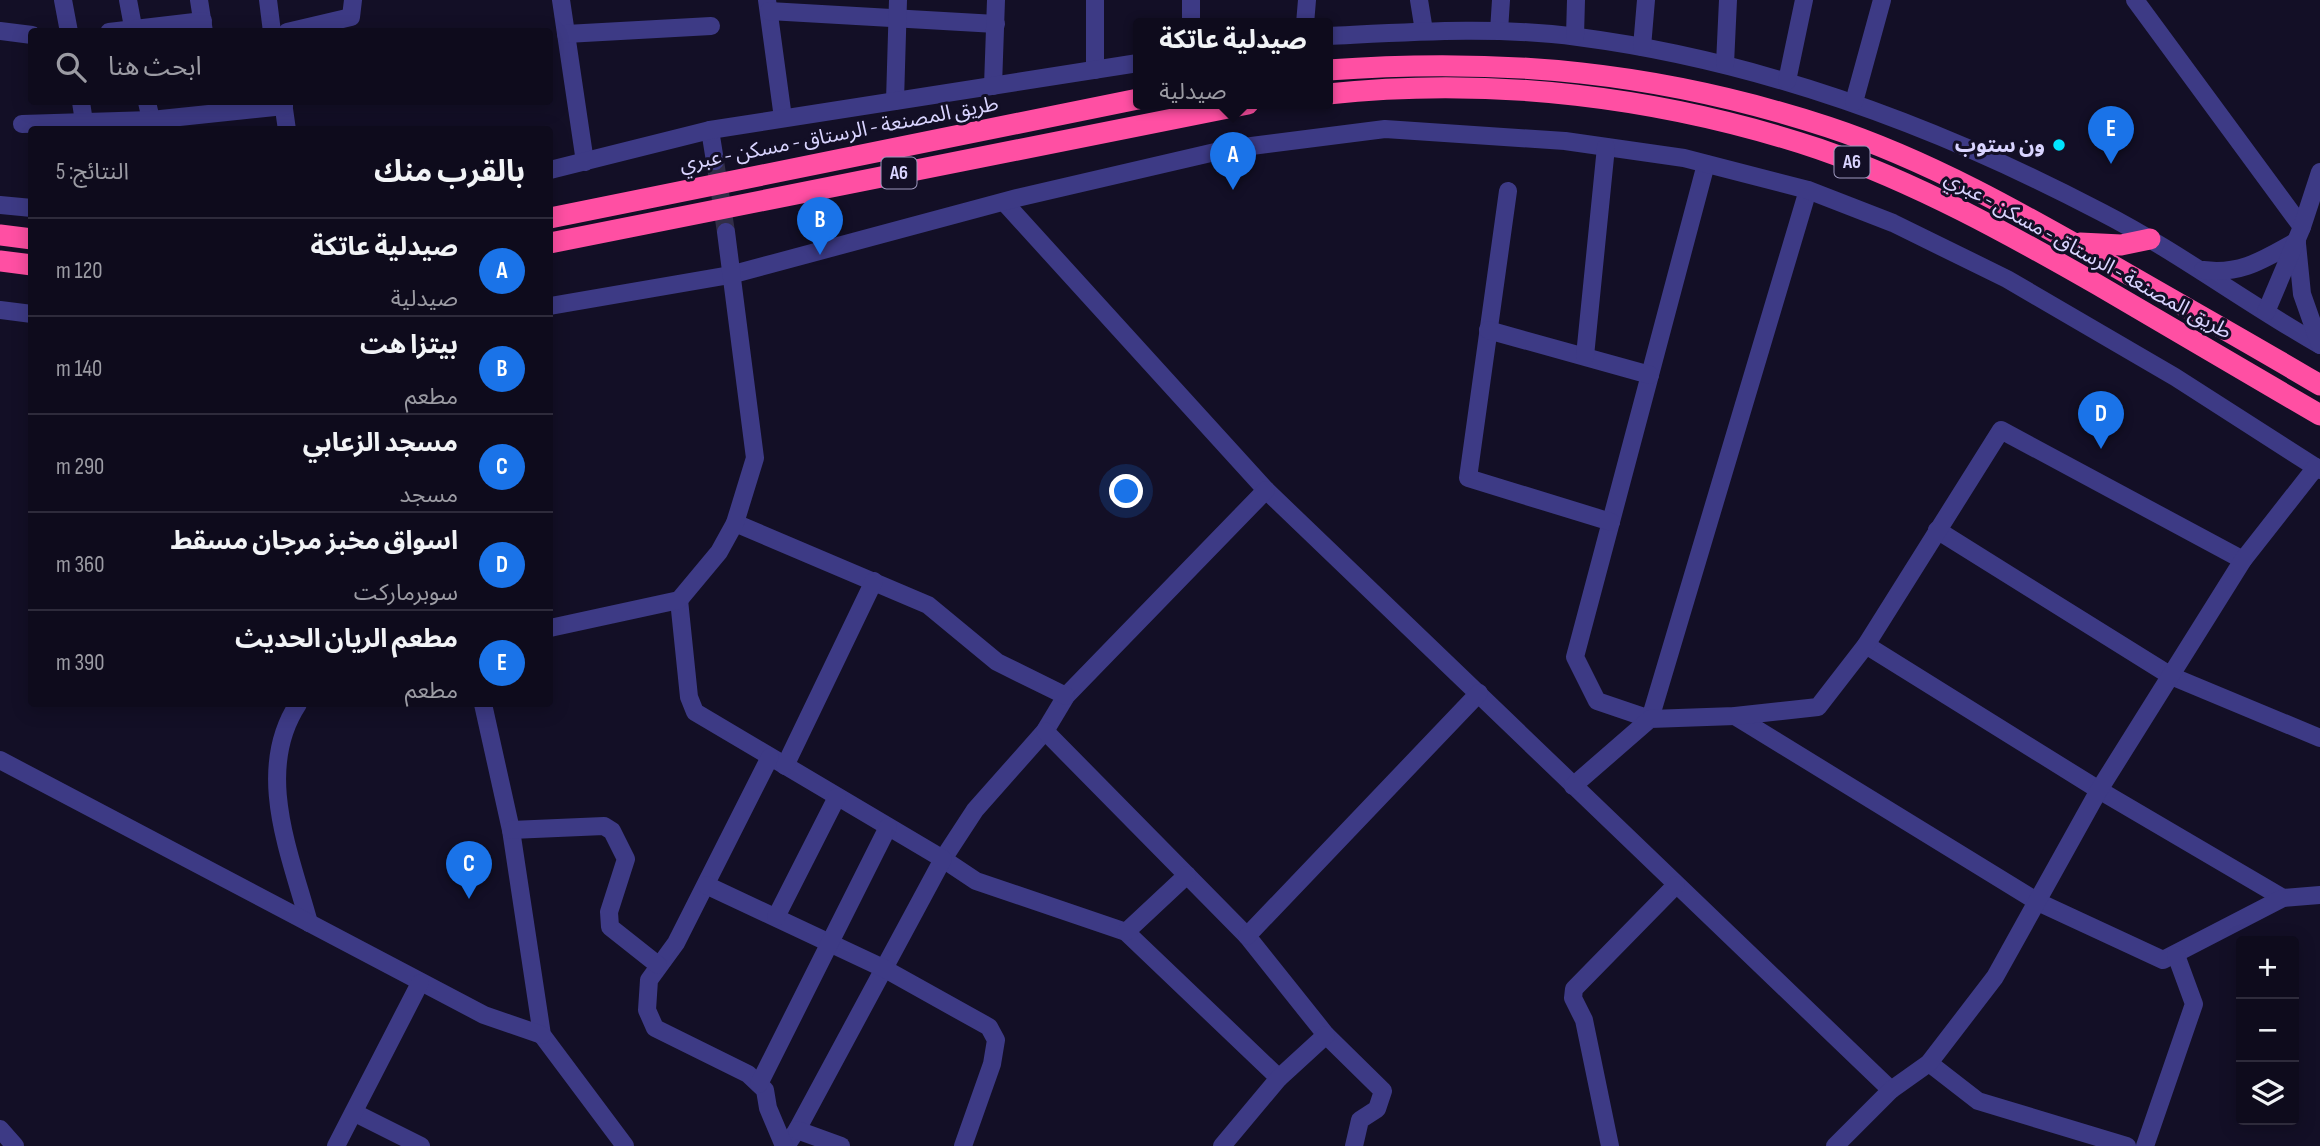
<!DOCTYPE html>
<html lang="ar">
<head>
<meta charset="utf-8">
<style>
  :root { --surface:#0e0b1c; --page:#171425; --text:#f1f3f6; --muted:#9b9ba3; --line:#2e2b3b; --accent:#1a73e8 }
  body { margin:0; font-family:"Sofia Sans Condensed","Noto Sans Arabic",sans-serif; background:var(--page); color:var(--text); direction:rtl }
  .controls { position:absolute; right:21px; bottom:21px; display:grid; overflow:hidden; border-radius:7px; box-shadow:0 4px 18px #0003 }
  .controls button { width:63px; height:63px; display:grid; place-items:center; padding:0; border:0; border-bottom:2px solid var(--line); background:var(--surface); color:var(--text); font:35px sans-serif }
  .you { position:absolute; left:1127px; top:492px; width:24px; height:24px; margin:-18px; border:5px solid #fff; border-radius:50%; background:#1a73e8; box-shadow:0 0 0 10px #1a73e833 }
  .badge { display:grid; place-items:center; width:46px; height:46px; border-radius:50%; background:var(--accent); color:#fff; font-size:23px; font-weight:700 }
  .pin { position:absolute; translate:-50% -58px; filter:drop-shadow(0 2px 4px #0008) }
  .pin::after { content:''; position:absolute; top:37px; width:24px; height:21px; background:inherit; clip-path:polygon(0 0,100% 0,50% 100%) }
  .popup { position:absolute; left:1133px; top:18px; width:200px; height:91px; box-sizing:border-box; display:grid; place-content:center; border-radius:7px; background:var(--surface); filter:drop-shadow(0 2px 5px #0005); font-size:23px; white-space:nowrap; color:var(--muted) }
  .popup b { font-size:26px; color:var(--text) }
  .popup::after { content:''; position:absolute; left:50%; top:100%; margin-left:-14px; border:14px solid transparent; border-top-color:var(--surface) }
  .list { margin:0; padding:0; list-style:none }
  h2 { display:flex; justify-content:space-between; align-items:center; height:91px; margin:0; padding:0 28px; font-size:30px }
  h2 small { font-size:23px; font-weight:400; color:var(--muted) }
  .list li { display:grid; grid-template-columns:46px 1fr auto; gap:21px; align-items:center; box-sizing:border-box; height:98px; padding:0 28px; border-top:2px solid var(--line) }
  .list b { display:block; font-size:26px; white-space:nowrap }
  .list p { margin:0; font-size:23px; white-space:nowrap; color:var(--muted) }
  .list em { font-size:23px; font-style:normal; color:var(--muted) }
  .icon { flex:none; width:38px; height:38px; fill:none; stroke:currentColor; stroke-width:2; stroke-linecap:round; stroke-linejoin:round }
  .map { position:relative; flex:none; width:2320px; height:1146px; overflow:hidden; direction:ltr }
  .search { position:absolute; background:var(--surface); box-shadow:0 4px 18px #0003; left:28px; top:28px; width:525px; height:77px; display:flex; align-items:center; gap:18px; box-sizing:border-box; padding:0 24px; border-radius:7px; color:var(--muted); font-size:26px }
  .panel { position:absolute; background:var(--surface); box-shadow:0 4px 18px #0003; left:28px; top:126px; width:525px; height:581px; border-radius:7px; direction:rtl }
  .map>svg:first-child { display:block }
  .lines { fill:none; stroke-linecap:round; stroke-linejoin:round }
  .minor-tunnel { stroke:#312d47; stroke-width:18; stroke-dasharray:18 9; stroke-linecap:butt }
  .minor { stroke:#3d3a85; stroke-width:18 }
  .highway { stroke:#ff4fa3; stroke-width:21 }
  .poi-dot { fill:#00e5ff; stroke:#130f26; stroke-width:2.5 }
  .labels { text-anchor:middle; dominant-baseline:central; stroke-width:6; stroke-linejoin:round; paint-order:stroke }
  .shield { fill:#130f26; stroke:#9e99be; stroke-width:2 }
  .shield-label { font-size:19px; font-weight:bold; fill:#d9d4ff }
  .street-label { font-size:21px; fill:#d9d4ff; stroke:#130f26 }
  .poi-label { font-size:21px; font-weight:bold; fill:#d9d4ff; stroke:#130f26; text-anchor:end }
</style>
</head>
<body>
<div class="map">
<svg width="2320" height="1146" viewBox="0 0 2320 1146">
  <rect width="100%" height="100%" fill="#130f26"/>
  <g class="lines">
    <!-- minor-tunnel -->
    <path class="minor-tunnel" d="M715,161L726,232"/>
    <!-- minor -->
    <g class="minor">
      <path d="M63,0L69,32"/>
      <path d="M128,0L134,32"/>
      <path d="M199,0L204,32"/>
      <path d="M268,0L272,32"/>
      <path d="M561,0L585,162"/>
      <path d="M767,0L783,118"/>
      <path d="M1095,0V70"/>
      <path d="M1191,0V24"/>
      <path d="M1419,0L1424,31"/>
      <path d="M2135,0L2302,227"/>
      <path d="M769,11L996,24"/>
      <path d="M1305,24L1307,0"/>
      <path d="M0,31L32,35"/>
      <path d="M1499,31L1501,0"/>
      <path d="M109,32L203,21"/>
      <path d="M287,32L351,17L353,0"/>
      <path d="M566,34L711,26"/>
      <path d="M1328,36C1411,32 1495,26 1578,37C1762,61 1937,126 2101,212C2177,251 2246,303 2320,345"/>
      <path d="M1575,36L1576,0"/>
      <path d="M1642,47L1646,0"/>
      <path d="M1725,64L1728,0"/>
      <path d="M1787,81L1804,0"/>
      <path d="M993,86L996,0"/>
      <path d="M895,101L898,0"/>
      <path d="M81,102L84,122"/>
      <path d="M147,102L151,120"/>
      <path d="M283,102L287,130"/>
      <path d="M1854,102L1882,0"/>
      <path d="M22,124L151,120L284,106"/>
      <path d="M710,130L715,161"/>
      <path d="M1706,164L1575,657L1597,701L1650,719L1808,190"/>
      <path d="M550,170L710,130L1138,63"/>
      <path d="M1508,191L1468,478L1611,522"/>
      <path d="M1004,202L1266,490L1891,1090"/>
      <path d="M0,205L32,208"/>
      <path d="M2297,244L2302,294L2320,345"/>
      <path d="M2203,270C2242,275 2264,259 2297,241"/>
      <path d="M550,306L730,275L1017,198L1228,149L1385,129L1565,141L1684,158L1808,190L1893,223L2007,279L2175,377L2320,470"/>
      <path d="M0,310L32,314"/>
      <path d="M2266,312L2302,227L2320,172"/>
      <path d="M1488,330L1650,375"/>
      <path d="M1585,356L1606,147"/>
      <path d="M1266,490L1066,696L1045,731L975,810L943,859L976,881L1126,932L1279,1078"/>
      <path d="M735,523L928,605L997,662L1066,696"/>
      <path d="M1937,530L2171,676L2320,738"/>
      <path d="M679,600L689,697L695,712L943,859L797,1130L786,1146"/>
      <path d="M550,628L679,600L719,552L735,523L755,458L726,232"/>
      <path d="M1866,645L2099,790L2283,898"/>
      <path d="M298,704C254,771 290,853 309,923"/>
      <path d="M483,704L511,830L542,1035L625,1146"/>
      <path d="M1735,716L2038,902L2163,960L2283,898L2320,895"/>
      <path d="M1045,731L1247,936L1326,1035L1383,1091L1377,1109L1360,1120L1354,1146"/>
      <path d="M770,757L676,943L649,980L647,1010L655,1028L748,1074L765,1090L768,1108L784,1146"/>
      <path d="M0,760L484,1015L542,1035"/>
      <path d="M785,766L874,581"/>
      <path d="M1573,786L1650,719L1735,716L1818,707L1866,645L2001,430L2243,560"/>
      <path d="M511,830L604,826L612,831L626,859L609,912L610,927L658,965"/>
      <path d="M706,885L885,969L989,1027L996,1040L992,1064L963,1146"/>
      <path d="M776,917L837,797"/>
      <path d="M1126,932L1187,875"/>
      <path d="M1247,936L1479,693"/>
      <path d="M1929,1063L1978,1101L2127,1146"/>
      <path d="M759,1084L888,827"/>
      <path d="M355,1113L421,1146"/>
      <path d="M0,1129L15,1146"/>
      <path d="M797,1130L841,1146"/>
      <path d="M336,1146L420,983"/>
      <path d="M1222,1146L1279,1078L1326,1035"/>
      <path d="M1610,1146L1584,1020L1573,998L1574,989L1676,885"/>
      <path d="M1835,1146L1891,1090L1929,1063L1995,977L2099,790L2243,560L2316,467"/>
      <path d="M2145,1146L2194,1004L2176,955"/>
    </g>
    <!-- highway -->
    <g class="highway">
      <path d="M1328,70C1504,57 1660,72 1828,127C1928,160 2021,213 2112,265C2181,305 2251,344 2320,385"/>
      <path d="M1328,94C1492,76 1663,97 1819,149C1917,183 2009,234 2098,285C2172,328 2246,371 2320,415"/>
      <path d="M550,218L1138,99"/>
      <path d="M0,235L32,239"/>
      <path d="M550,243L1248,104"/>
      <path d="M2080,243L2121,245L2150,239"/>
      <path d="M0,261L32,265"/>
    </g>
  </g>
  <!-- markers -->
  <circle class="poi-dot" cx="2059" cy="145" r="7"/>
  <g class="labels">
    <!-- shield labels -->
    <g class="shield">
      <rect x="1834.5" y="146.5" width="35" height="31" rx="5"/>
      <rect x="881.5" y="157.5" width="35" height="31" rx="5"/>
    </g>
    <g class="shield-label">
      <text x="1852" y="162">A6</text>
      <text x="899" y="173">A6</text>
    </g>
    <!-- street labels -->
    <g class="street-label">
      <text transform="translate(839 134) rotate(-11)">طريق المصنعة - الرستاق - مسكن - عبري</text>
      <text transform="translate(2088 255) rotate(29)">طريق المصنعة - الرستاق - مسكن - عبري</text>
    </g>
    <!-- poi labels -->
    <g class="poi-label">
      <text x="2045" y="145">ون ستوب</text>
    </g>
  </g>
</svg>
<div class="controls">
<button>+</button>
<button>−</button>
<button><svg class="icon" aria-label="layers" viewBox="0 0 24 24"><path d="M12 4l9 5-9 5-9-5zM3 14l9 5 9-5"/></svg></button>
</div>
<div class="you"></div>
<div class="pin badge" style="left:1233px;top:190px">A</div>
<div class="popup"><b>صيدلية عاتكة</b>صيدلية</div>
<div class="pin badge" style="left:820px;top:255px">B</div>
<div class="pin badge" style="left:469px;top:899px">C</div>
<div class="pin badge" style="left:2101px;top:449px">D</div>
<div class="pin badge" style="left:2111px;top:164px">E</div>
<div class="search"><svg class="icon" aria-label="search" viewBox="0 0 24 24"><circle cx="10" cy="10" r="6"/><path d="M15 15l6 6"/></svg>ابحث هنا</div>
<section class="panel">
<h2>بالقرب منك<small>النتائج: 5</small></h2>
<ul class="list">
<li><span class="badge">A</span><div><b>صيدلية عاتكة</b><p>صيدلية</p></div><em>120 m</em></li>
<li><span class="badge">B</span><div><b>بيتزا هت</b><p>مطعم</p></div><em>140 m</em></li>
<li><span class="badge">C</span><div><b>مسجد الزعابي</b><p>مسجد</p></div><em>290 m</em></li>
<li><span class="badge">D</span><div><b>اسواق مخبز مرجان مسقط</b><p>سوبرماركت</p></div><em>360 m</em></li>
<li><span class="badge">E</span><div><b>مطعم الريان الحديث</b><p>مطعم</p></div><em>390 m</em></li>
</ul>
</section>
</div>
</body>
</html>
